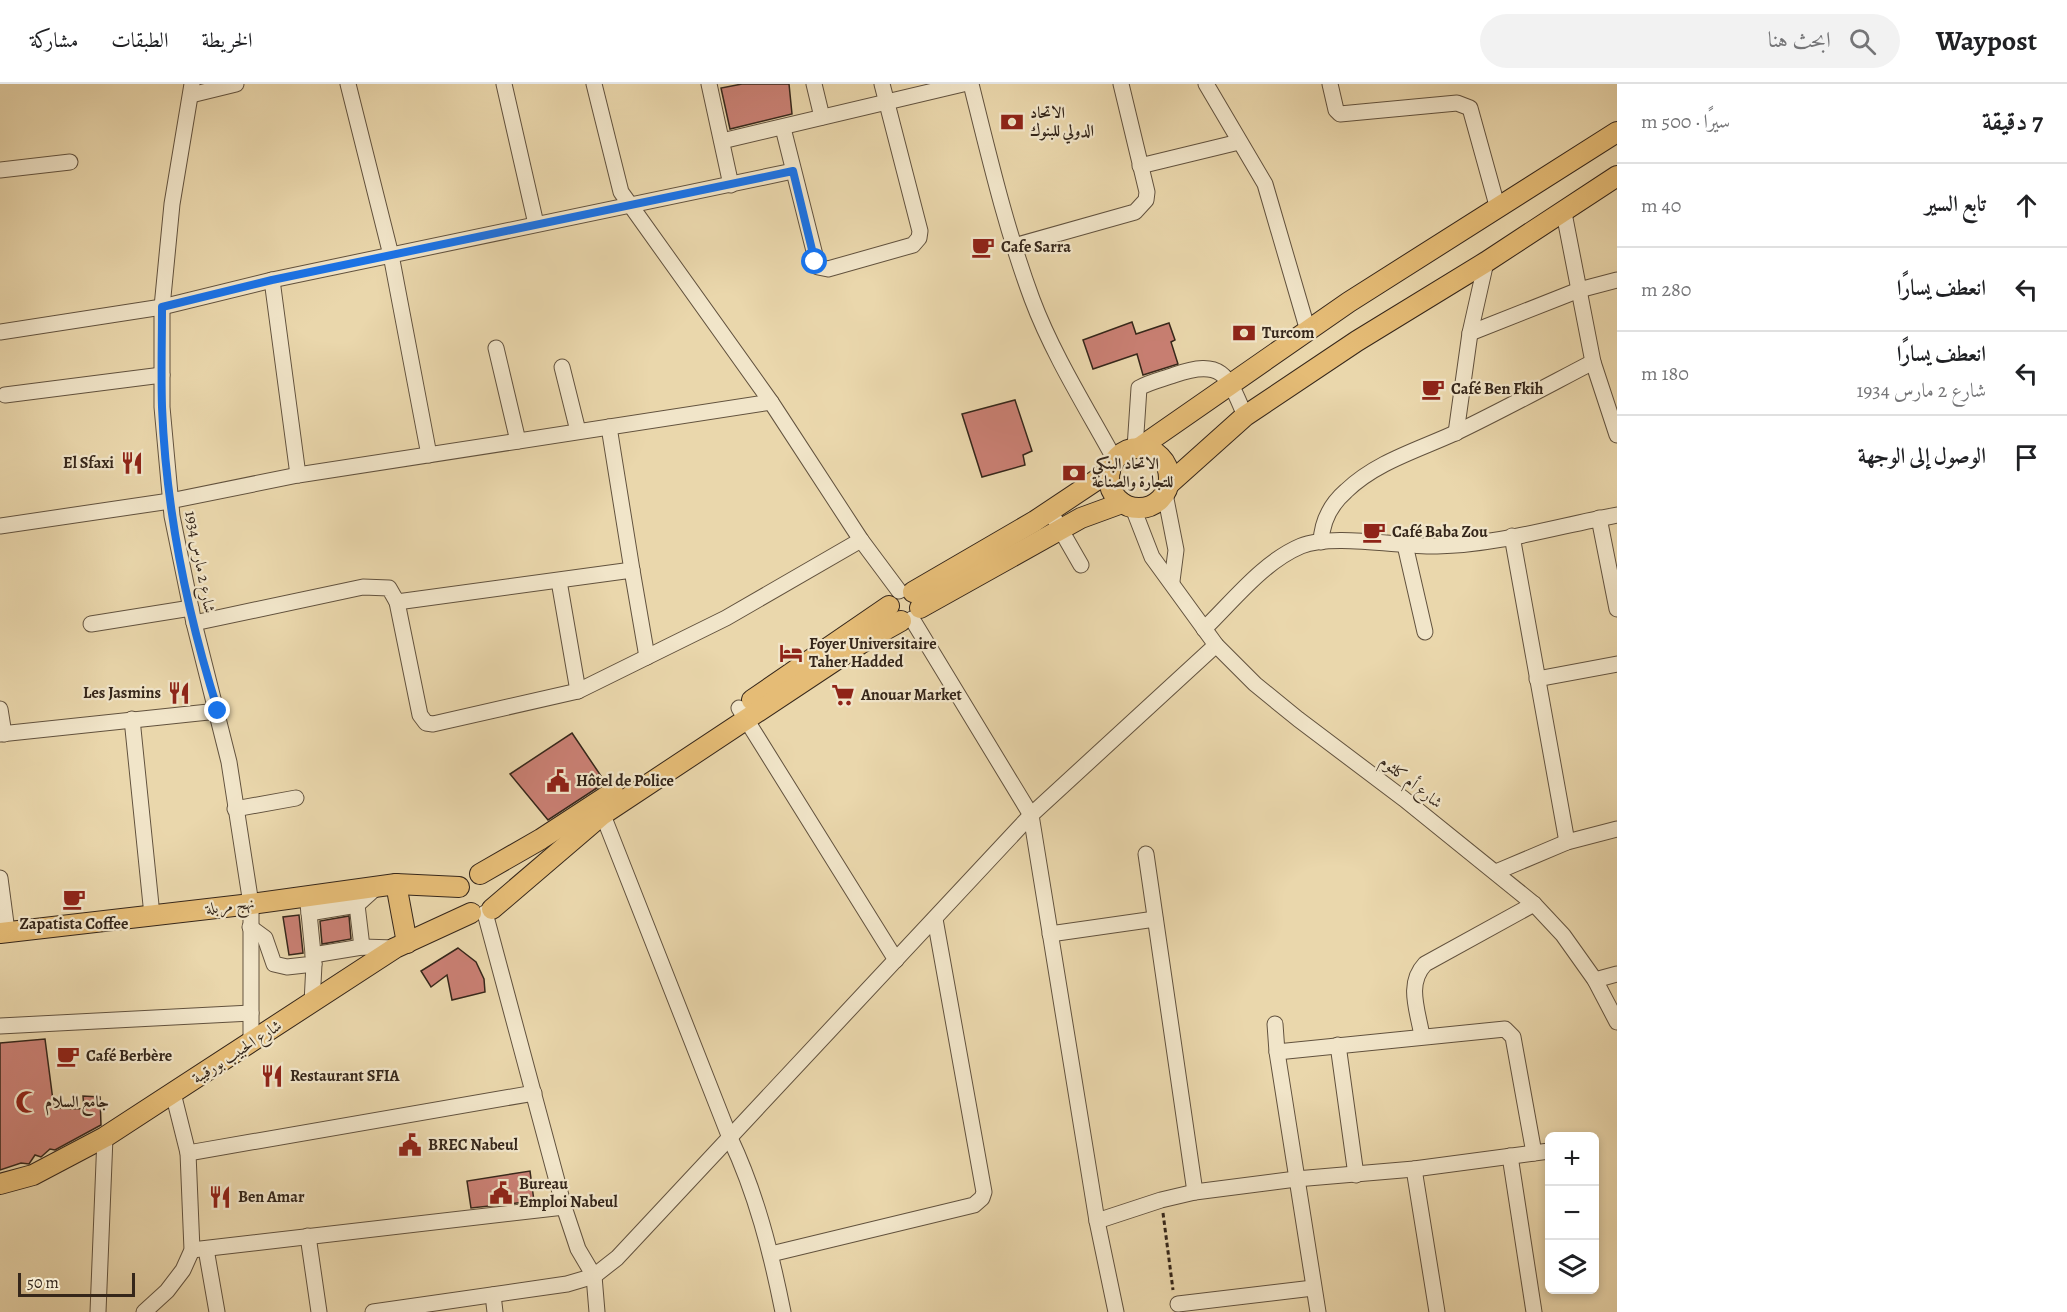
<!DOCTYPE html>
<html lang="ar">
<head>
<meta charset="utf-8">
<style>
  :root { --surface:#fff; --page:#f2f2f2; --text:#202124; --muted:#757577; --line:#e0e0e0 }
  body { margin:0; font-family:Alegreya,Amiri,serif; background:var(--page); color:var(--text); direction:rtl }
  .controls { position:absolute; right:18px; bottom:18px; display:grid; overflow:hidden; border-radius:9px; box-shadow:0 3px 9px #0003 }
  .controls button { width:54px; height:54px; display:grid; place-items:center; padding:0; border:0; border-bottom:2px solid var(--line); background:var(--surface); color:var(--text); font:30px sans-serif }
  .scale { position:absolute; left:18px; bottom:15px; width:117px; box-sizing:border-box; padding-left:6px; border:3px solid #35261a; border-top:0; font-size:16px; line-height:21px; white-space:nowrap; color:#35261a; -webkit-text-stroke:4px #f1e5c9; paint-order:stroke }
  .stop { position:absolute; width:18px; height:18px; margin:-14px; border:4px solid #1a73e8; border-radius:50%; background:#fff }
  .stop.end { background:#1a73e8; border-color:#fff; box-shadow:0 2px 6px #0008 }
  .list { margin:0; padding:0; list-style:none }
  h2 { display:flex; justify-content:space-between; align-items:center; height:78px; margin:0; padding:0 24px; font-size:26px }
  h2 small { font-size:20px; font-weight:400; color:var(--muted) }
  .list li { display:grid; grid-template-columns:39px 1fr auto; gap:18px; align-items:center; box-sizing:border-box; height:84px; padding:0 24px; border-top:2px solid var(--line) }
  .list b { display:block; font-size:22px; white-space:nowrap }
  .list p { margin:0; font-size:20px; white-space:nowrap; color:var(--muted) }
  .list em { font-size:20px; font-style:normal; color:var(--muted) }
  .icon { flex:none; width:33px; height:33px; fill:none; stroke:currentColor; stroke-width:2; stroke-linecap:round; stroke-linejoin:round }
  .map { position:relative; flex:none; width:1617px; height:1228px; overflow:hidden; direction:ltr }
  header { display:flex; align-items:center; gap:36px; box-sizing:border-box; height:84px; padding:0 30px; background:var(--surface); border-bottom:2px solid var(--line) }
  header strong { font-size:28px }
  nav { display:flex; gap:33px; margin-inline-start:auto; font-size:21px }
  .search { width:420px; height:54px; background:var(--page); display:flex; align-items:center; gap:15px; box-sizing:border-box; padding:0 21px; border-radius:33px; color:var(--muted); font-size:22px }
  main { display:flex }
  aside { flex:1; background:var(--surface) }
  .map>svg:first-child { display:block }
  .building { fill:#ca8074; stroke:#35261a; stroke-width:1.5 }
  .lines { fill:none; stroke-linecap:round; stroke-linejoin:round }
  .minor-casing { stroke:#62523e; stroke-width:17 }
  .major-casing { stroke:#35261a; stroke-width:22 }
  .path { stroke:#35261a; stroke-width:3; stroke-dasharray:4.5 3; stroke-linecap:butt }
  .minor { stroke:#f1e5c9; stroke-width:15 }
  .major { stroke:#e5bc76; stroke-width:20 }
  .route { stroke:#1a73e8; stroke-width:8 }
  .labels { text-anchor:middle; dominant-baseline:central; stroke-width:4.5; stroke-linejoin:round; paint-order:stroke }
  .poi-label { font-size:16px; font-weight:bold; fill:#35261a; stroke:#f1e5c9; text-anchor:start }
  .street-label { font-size:16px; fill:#35261a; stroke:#f1e5c9 }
</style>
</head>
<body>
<header>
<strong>Waypost</strong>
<div class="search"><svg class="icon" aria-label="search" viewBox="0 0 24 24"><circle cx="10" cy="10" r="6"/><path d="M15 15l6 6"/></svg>ابحث هنا</div>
<nav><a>الخريطة</a><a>الطبقات</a><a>مشاركة</a></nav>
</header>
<main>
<aside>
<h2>7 دقيقة<small>سيرًا · 500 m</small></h2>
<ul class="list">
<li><svg class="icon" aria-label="ahead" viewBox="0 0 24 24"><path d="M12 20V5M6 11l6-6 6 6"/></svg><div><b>تابع السير</b></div><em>40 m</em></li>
<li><svg class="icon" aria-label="left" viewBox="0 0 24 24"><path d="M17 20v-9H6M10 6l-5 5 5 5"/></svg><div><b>انعطف يسارًا</b></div><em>280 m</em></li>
<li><svg class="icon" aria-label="left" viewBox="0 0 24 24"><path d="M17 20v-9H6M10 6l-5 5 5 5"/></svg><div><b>انعطف يسارًا</b><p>شارع 2 مارس 1934</p></div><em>180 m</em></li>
<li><svg class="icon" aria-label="arrive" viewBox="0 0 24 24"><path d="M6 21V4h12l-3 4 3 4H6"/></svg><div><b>الوصول إلى الوجهة</b></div></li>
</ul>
</aside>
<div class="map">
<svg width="1617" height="1228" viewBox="0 0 1617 1228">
  <rect width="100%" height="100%" fill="#ead7ac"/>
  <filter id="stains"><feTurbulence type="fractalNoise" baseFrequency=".00333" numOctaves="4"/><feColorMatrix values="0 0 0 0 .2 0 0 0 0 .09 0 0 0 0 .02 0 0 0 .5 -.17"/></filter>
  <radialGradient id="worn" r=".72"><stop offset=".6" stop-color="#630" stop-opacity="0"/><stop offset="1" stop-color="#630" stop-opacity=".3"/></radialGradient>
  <!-- building -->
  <g class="building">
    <path d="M742,0H789L792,30L730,45L721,4Z"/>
    <path d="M1132,238L1136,250L1169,239L1175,256L1171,258L1178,280L1143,291L1137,270L1093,285L1083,256Z"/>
    <path d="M1015,316L1032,367L1023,371L1025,381L982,393L962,330Z"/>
    <path d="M572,649L601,692L600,702L548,736L510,690Z"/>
    <path d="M299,831L303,869L289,871L283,833Z"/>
    <path d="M349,832L351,855L322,860L320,837Z"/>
    <path d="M458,864L476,878L484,895L485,908L452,916L447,891L431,903L421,887Z"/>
    <path d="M45,955L54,1024L84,1025L83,1012L100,1013L101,1041L55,1066L50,1065L41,1073L35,1071L29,1080L21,1079L0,1086V959Z"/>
    <path d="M530,1087L534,1117L471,1124L467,1097Z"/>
  </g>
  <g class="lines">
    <!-- minor casing -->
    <g class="minor-casing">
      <g id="minor">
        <path d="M192,0L172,120L162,223V323L172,432L194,539L229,678L251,820V960"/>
        <path d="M348,0L391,171L429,371"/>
        <path d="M504,0L536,140"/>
        <path d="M594,0L621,108L771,318L861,456L899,507"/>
        <path d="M709,0L731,101"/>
        <path d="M814,0L822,33"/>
        <path d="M971,0C989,72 1006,145 1032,215C1053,271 1086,323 1115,376"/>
        <path d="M1206,0L1265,100L1308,247"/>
        <path d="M1330,0L1336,26L1340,30L1457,19L1470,24L1498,125"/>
        <path d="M191,11L236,0"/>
        <path d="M783,44L818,183L828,185L913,161L919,154L920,147L882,0"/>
        <path d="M722,57L963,0"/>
        <path d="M1140,82L1239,58"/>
        <path d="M0,86L70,78"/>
        <path d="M1564,129L1593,278L1617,351"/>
        <path d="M1014,162L1135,128L1146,116L1147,108L1121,0"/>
        <path d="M272,196L298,391"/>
        <path d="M0,248L162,223L272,196L793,87"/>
        <path d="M1470,249L1579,206L1617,196"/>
        <path d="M496,264L518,357"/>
        <path d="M562,283L578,347"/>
        <path d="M5,311L162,291"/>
        <path d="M609,343L632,486"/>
        <path d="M1456,349L1470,249L1486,178"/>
        <path d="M1135,364L1139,304C1149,298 1163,295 1174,291C1222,274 1228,291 1245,332"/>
        <path d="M1165,410L1176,466L1172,497"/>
        <path d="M1133,424L1152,473L1216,561L1255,600L1298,635L1404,715L1534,820L1563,851L1595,896L1617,938"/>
        <path d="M1050,427L1081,481"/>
        <path d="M1599,434L1617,525"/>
        <path d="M0,442L170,417L298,391L771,318"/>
        <path d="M1512,452L1567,758"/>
        <path d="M1321,458C1322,437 1330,421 1346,407C1376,378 1418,366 1455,349C1501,327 1547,302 1593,278"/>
        <path d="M1405,461L1425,548"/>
        <path d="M559,497L578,607"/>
        <path d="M397,518L420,631L426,639L433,640L578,607L726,534L861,456"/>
        <path d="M912,535L1031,731L1097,1137L1116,1228"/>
        <path d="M194,539L363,503L389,504L397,518L632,486L647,573"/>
        <path d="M91,540L191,524"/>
        <path d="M1204,545C1233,517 1263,478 1301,462C1332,449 1401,463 1437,462C1497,461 1558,442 1617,431"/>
        <path d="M1537,595L1617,580"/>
        <path d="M739,624L896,876"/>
        <path d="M0,625L4,650"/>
        <path d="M132,635L152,831"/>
        <path d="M0,650L218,627"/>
        <path d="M599,721L730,1054C756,1109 771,1168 783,1228"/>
        <path d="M235,725L296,714"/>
        <path d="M1146,770L1195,1108"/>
        <path d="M1496,788L1567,758L1617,745"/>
        <path d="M0,794L7,847"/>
        <path d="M307,812L309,829L357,821L378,802"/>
        <path d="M357,821L362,863"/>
        <path d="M309,829L314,880L312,919"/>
        <path d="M485,829L564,1123L578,1165L594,1192L597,1228"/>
        <path d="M250,843L265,854L274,880L287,883L314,880"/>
        <path d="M1050,850L1155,835"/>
        <path d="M313,871L362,863L395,864"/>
        <path d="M1595,896L1617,890"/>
        <path d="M1275,940L1277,968L1318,1228"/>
        <path d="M0,942L251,929"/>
        <path d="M1422,952C1418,927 1406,900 1425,880L1534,820"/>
        <path d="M1338,961L1356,1091"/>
        <path d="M1277,968L1505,945L1513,953L1534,1069"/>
        <path d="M188,1069L534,1009"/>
        <path d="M1510,1072L1534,1228"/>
        <path d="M1414,1085L1437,1228"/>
        <path d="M1097,1137L1161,1116L1195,1108L1296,1095L1414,1085L1549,1067"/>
        <path d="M308,1152L319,1228"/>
        <path d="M206,1165L217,1228"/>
        <path d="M192,1166L564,1123"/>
        <path d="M771,1170L974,1121L982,1114L984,1108L935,835"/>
        <path d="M493,1211L495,1228"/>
        <path d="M1178,1220L1313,1204"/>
        <path d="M98,1228L105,1053"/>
        <path d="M144,1228L167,1207L183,1186L192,1166L188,1069L173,1009"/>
        <path d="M373,1228L567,1200L594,1192L617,1174L1031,731L1216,561"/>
      </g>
    </g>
    <!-- major casing -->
    <g class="major-casing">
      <g id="major">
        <path d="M1139,364L1349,218L1617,48"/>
        <circle cx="1139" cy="394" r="30"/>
        <path d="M1169,400L1245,332L1357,257L1486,178L1617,92"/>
        <path d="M913,508L1035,437L1110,387"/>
        <path d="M920,524L1081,434L1122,419"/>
        <path d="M752,616L889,522"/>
        <path d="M480,790L541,755L613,708"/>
        <path d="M396,800L407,859"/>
        <path d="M492,825L602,731L860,560L901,537"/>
        <path d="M0,849L251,820L396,800L459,803"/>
        <path d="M0,1100L33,1091L105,1053L395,864L471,829"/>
      </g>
    </g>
    <!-- path -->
    <path class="path" d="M1163,1129L1173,1206"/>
    <!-- minor -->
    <use href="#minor" class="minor"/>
    <!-- major -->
    <use href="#major" class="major"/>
  </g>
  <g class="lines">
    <!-- route -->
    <path class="route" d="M218,627C187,529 166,426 162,323C161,290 162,256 162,223L272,196L793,87L815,178"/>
  </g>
  <!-- icons -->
  <defs>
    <g id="bank-bare" transform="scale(1.8)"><path d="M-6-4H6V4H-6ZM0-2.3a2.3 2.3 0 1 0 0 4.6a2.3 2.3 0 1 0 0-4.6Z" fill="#8f2418" stroke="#f1e5c9" stroke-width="2.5" paint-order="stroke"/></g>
    <g id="cafe-bare" transform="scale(1.8)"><path d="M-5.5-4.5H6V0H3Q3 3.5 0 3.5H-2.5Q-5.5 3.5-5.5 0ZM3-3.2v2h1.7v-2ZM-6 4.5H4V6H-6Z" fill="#8f2418" stroke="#f1e5c9" stroke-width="2.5" paint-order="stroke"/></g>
    <g id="restaurant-bare" transform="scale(1.8)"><path d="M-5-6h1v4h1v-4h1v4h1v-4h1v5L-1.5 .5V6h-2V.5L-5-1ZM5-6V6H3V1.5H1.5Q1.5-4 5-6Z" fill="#8f2418" stroke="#f1e5c9" stroke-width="2.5" paint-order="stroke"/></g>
    <g id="hotel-bare" transform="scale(1.8)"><path d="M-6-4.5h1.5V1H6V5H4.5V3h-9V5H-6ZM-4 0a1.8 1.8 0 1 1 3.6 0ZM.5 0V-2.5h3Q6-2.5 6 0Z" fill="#8f2418" stroke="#f1e5c9" stroke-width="2.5" paint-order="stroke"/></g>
    <g id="supermarket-bare" transform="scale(1.8)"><path d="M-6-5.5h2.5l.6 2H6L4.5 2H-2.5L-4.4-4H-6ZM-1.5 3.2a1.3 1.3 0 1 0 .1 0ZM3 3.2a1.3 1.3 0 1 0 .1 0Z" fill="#8f2418" stroke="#f1e5c9" stroke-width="2.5" paint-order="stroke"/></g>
    <g id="civic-bare" transform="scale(1.8)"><path d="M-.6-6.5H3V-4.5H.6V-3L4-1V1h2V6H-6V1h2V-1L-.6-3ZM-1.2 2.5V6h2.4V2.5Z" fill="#8f2418" stroke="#f1e5c9" stroke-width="2.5" paint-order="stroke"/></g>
    <g id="mosque-bare" transform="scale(1.8)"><path d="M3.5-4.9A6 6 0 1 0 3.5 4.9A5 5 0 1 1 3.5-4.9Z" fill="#8f2418" stroke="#f1e5c9" stroke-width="2.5" paint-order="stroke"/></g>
  </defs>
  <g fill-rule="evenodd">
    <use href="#bank-bare" x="1012" y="38"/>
    <use href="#cafe-bare" x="983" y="163"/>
    <use href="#bank-bare" x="1244" y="249"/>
    <use href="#cafe-bare" x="1433" y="305"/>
    <use href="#restaurant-bare" x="132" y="379"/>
    <use href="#bank-bare" x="1074" y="389"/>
    <use href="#cafe-bare" x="1374" y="448"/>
    <use href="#hotel-bare" x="791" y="569"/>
    <use href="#restaurant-bare" x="179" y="609"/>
    <use href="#supermarket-bare" x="843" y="611"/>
    <use href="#civic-bare" x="558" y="697"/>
    <use href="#cafe-bare" x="74" y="815"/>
    <use href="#cafe-bare" x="68" y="972"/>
    <use href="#restaurant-bare" x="272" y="992"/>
    <use href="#mosque-bare" x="27" y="1018"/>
    <use href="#civic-bare" x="410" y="1061"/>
    <use href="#civic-bare" x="501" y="1109"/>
    <use href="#restaurant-bare" x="220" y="1113"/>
  </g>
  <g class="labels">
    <!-- poi labels -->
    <g class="poi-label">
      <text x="1030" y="29">الاتحاد<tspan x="1030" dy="18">الدولي للبنوك</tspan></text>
      <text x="1001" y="163">Cafe Sarra</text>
      <text x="1262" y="249">Turcom</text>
      <text x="1451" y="305">Café Ben Fkih</text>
      <text x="114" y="379" text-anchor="end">El Sfaxi</text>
      <text x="1092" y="380">الاتحاد البنكي<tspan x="1092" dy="18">للتجارة والصناعة</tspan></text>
      <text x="1392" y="448">Café Baba Zou</text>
      <text x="809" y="560">Foyer Universitaire<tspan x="809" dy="18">Taher Hadded</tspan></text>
      <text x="161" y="609" text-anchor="end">Les Jasmins</text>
      <text x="861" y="611">Anouar Market</text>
      <text x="576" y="697">Hôtel de Police</text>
      <text x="74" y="840" text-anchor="middle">Zapatista Coffee</text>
      <text x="86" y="972">Café Berbère</text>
      <text x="290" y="992">Restaurant SFIA</text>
      <text x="45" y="1018">جامع السلام</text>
      <text x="428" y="1061">BREC Nabeul</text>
      <text x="519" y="1100">Bureau<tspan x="519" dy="18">Emploi Nabeul</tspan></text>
      <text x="238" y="1113">Ben Amar</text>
    </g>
    <!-- street labels -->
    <g class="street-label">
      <text transform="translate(200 478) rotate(79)">شارع 2 مارس 1934</text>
      <text transform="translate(1411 698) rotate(38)">شارع أم كلثوم</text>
      <text transform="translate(230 822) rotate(-7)">نهج مربلة</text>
      <text transform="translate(237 968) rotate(-33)">شارع الحبيب بورقيبة</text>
    </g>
  </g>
  <rect width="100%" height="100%" filter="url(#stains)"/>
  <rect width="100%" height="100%" fill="url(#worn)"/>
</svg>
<div class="controls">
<button>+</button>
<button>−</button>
<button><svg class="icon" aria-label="layers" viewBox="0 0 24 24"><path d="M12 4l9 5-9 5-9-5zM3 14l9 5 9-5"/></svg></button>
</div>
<div class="scale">50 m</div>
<div class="stop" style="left:815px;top:178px"></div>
<div class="stop end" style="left:218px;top:627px"></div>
</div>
</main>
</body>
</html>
